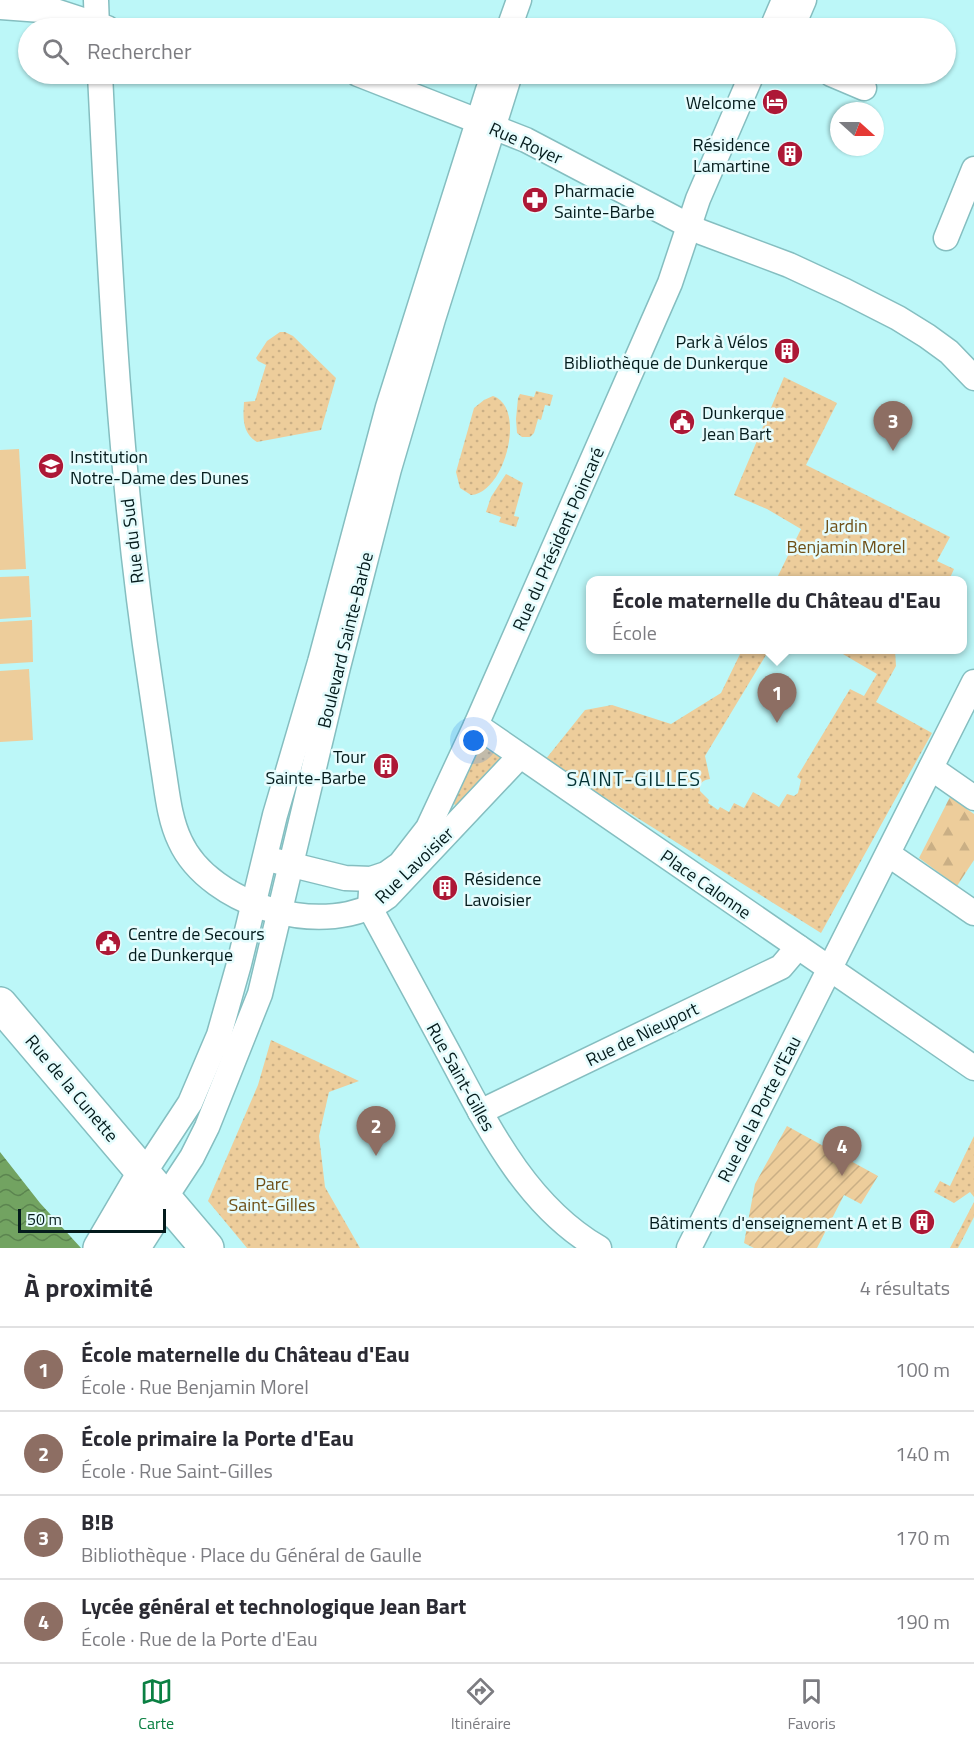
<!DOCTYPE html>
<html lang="fr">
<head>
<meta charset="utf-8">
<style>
  :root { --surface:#fff; --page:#f2f2f3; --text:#2b2b33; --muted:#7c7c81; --line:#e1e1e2; --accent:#0b8043 }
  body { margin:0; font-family:"Titillium Web",sans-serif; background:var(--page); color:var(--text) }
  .compass { position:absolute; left:830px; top:102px; width:54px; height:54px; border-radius:50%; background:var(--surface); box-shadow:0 2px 4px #0004; rotate:111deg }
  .scale { position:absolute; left:18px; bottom:15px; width:148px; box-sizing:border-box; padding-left:6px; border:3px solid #041b1c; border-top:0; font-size:16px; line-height:21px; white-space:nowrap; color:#041b1c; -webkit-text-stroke:4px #e5fcfd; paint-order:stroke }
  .you { position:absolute; left:474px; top:741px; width:21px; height:21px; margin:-15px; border:4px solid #fff; border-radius:50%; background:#1a73e8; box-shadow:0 0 0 9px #1a73e833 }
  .badge { display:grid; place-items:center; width:39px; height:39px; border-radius:50%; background:var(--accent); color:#fff; font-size:20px; font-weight:700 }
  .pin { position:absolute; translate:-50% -50px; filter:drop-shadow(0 2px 3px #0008) }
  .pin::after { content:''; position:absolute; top:32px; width:21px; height:18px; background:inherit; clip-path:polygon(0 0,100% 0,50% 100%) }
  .popup { position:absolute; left:586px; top:576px; width:381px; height:78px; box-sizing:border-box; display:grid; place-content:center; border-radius:12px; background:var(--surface); filter:drop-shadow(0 2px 4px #0005); font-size:20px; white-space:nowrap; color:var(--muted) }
  .popup b { font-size:22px; color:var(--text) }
  .popup::after { content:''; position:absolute; left:50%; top:100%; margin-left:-12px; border:12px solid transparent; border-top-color:var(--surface) }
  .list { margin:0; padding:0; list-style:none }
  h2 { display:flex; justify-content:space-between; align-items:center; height:78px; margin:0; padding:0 24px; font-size:26px }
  h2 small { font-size:20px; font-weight:400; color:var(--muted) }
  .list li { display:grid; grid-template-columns:39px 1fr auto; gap:18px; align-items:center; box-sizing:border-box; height:84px; padding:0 24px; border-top:2px solid var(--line) }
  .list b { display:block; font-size:22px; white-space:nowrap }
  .list p { margin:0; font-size:20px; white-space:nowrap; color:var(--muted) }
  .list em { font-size:20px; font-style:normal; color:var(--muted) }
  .icon { flex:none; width:33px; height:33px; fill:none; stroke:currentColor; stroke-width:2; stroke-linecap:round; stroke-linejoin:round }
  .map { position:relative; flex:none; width:974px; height:1248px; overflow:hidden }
  .search { position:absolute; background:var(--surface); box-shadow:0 2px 4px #0004; left:18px; right:18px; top:18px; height:66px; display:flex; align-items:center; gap:15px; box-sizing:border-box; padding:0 21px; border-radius:33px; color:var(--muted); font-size:22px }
  .sheet { height:414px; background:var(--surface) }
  nav { display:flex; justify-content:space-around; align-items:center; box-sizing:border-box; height:84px; border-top:2px solid var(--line); background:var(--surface); font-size:16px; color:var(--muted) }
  nav a { display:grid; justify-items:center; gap:3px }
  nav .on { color:var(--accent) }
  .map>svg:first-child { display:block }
  .grass { fill:url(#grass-dots) }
  .forest { fill:url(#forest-firs) }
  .garden { fill:url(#garden-furrows) }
  .pitch { fill:#edcd9b }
  .water { fill:url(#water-waves) }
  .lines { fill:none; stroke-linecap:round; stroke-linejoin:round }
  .street-casing { stroke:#85bec0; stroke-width:27 }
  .secondary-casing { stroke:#85bec0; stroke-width:36 }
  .street { stroke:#fff; stroke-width:24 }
  .secondary { stroke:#fff; stroke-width:33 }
  .labels { text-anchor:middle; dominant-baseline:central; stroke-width:5; stroke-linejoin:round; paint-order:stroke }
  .poi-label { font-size:18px; fill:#041b1c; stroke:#e5fcfd; text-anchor:end }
  .street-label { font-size:18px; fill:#041b1c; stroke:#e5fcfd }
  .park-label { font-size:18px; fill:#6e4f16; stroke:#e5fcfd }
  .neighbourhood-label { font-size:20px; letter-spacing:1.5px; fill:#033234; stroke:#e5fcfd }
</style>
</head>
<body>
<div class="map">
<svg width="974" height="1248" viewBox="0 0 974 1248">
  <defs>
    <pattern id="grass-dots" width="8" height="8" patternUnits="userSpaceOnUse" patternTransform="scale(1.5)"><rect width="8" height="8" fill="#edcd9b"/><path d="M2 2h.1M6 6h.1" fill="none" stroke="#caaf85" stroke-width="1.8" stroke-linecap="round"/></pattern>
    <pattern id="forest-firs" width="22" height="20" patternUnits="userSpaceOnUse" patternTransform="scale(1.5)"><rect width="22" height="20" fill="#edcd9b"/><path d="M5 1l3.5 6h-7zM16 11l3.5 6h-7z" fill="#caaf85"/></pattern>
    <pattern id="garden-furrows" width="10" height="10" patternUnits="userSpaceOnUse" patternTransform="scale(1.5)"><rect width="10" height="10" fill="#edcd9b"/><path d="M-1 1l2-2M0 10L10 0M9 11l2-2" fill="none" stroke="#caaf85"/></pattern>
    <pattern id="water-waves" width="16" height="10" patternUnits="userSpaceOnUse" patternTransform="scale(1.5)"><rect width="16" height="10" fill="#72a361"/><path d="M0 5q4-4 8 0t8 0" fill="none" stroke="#5b844f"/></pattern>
  </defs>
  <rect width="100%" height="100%" fill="#bcf7f8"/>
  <!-- grass -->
  <g class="grass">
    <path d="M280,332H285L293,336L336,378L321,430L257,442C242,433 243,418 244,402L255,401L266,365L258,361L256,358L267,341Z"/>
    <path d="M784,377L837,403L806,465L950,537L937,561L954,569L949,580H776L801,529L767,509L734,495Z"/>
    <path d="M536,391L553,395L550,406L545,405L541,420L538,419L534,433L530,437H522L517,433L516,419L518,398L520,394L534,397Z"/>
    <path d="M493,396C527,407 505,493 471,495L460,488L456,472L474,408L484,400Z"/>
    <path d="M506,474L523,483L514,516L519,517L516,527L499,522L501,517L486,512L491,497Z"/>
    <path d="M742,650H769L705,756L710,779C702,780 699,784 700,791L709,800L708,803L718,810L720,807L729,812L734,803L744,808L753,792L779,807L787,794L794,796L798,793L801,780L797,777L850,689L864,696L877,674L836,650H895L896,666L876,702L932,733L821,933L545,760L585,710L612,705L671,724L721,693Z"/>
    <path d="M480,738L503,755V759L458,808L453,803L454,791Z"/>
    <path d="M271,1040L359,1081L329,1092L319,1136L325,1187L360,1248H247L208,1201L258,1085Z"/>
    <path d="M974,1136V1197L970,1192L954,1203L934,1192L940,1181L950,1186Z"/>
    <path d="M974,1202V1217L958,1248H950Z"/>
  </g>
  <!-- forest -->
  <path class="forest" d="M950,797L974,814V860L957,886L919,858Z"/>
  <!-- garden -->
  <path class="garden" d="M787,1126L878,1176L861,1204L844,1195L817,1248H754L744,1243L755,1184Z"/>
  <!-- pitch -->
  <g class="pitch">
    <path d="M19,449L26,569L0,570V450Z"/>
    <path d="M29,576L31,617L0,619V577Z"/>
    <path d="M32,620L33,662L0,664V622Z"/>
    <path d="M29,669L33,740L0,742V671Z"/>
  </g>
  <!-- water -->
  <path class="water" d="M0,1152L40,1203L81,1248H0Z"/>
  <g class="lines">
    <!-- street casing -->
    <g class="street-casing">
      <g id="street">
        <path d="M96,0L97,28"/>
        <path d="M0,7L55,11L107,28"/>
        <path d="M509,28L519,0"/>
        <path d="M772,28L784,0"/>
        <path d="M792,28L804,0"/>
        <path d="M100,74C110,278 120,483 151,686C155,713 159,740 163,767C167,791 169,818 180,841C210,907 328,941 387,897L520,756"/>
        <path d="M358,74L526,140L701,232L789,265L845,291L898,318L927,336L949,352L974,378"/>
        <path d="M831,74L864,88"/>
        <path d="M946,238L974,169"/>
        <path d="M476,725L974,1068"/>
        <path d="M931,768L974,798"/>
        <path d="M888,854L974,913"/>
        <path d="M276,861L345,878L371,879L386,874L400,864L428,828L476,725L670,283L698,199L752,74"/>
        <path d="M371,891L370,908C396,956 422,1004 448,1052C487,1125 525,1205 599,1248"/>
        <path d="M480,1112L781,967L798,947"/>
        <path d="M144,1173L190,1103L219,1035L239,964L275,815L320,662L388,407L488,90"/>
        <path d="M165,1198L192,1157L207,1127L260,994L338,667L389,469L433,319L510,74"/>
        <path d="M689,1248L974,682"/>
      </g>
    </g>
    <!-- secondary casing -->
    <g class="secondary-casing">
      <g id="secondary">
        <path d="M0,1004L207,1248"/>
        <path d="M100,1248L144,1173"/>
        <path d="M133,1248L165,1198"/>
      </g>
    </g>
    <!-- street -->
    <use href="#street" class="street"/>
    <!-- secondary -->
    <use href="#secondary" class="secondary"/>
  </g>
  <!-- icons -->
  <defs>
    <g id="hotel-disc" transform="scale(1.35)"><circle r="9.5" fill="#ad1836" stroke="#e5fcfd"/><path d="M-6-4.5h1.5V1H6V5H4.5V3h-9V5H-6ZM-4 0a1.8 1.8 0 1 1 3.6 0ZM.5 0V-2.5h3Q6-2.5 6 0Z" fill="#fff"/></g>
    <g id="building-disc" transform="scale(1.35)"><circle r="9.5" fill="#ad1836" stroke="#e5fcfd"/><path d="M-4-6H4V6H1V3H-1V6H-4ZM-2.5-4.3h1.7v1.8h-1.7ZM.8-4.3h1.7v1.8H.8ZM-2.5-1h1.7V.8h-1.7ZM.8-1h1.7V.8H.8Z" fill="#fff"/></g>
    <g id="pharmacy-disc" transform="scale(1.35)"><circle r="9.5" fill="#ad1836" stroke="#e5fcfd"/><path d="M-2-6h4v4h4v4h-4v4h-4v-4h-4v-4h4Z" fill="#fff"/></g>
    <g id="civic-disc" transform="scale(1.35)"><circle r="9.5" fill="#ad1836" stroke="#e5fcfd"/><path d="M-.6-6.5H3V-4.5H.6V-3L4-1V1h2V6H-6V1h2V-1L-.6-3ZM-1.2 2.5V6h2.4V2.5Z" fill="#fff"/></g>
    <g id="school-disc" transform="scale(1.35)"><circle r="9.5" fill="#ad1836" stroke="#e5fcfd"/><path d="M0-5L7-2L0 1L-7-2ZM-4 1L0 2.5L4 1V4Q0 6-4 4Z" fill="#fff"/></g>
  </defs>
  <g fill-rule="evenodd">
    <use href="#hotel-disc" x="775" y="102"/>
    <use href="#building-disc" x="790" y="154"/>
    <use href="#pharmacy-disc" x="535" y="200"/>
    <use href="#building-disc" x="787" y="351"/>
    <use href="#civic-disc" x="682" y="422"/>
    <use href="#school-disc" x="51" y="466"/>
    <use href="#building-disc" x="386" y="766"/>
    <use href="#building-disc" x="445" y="888"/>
    <use href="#civic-disc" x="108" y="943"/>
    <use href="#building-disc" x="922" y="1222"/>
  </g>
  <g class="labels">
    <!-- poi labels -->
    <g class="poi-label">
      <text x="756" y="102">Welcome</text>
      <text x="770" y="144">Résidence<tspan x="770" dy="21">Lamartine</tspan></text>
      <text x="554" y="190" text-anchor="start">Pharmacie<tspan x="554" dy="21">Sainte-Barbe</tspan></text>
      <text x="768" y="341">Park à Vélos<tspan x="768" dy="21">Bibliothèque de Dunkerque</tspan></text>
      <text x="702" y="412" text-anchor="start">Dunkerque<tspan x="702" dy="21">Jean Bart</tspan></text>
      <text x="70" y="456" text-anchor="start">Institution<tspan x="70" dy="21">Notre-Dame des Dunes</tspan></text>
      <text x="366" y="756">Tour<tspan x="366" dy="21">Sainte-Barbe</tspan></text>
      <text x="464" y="878" text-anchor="start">Résidence<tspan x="464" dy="21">Lavoisier</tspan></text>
      <text x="128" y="933" text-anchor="start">Centre de Secours<tspan x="128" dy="21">de Dunkerque</tspan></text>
      <text x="902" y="1222">Bâtiments d'enseignement A et B</text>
    </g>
    <!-- street labels -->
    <g class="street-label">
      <text transform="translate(526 143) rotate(24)">Rue Royer</text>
      <text transform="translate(558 539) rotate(-66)">Rue du Président Poincaré</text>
      <text transform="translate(132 541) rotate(-97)">Rue du Sud</text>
      <text transform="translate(345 640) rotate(-76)">Boulevard Sainte-Barbe</text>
      <text transform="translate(414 865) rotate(-44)">Rue Lavoisier</text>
      <text transform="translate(706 884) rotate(35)">Place Calonne</text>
      <text transform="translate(642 1034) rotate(-26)">Rue de Nieuport</text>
      <text transform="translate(461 1077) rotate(61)">Rue Saint-Gilles</text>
      <text transform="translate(72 1088) rotate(50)">Rue de la Cunette</text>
      <text transform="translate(759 1109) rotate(-63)">Rue de la Porte d'Eau</text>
    </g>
    <!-- park labels -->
    <g class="park-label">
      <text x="846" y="525">Jardin<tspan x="846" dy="21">Benjamin Morel</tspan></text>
      <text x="272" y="1183">Parc<tspan x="272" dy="21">Saint-Gilles</tspan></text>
    </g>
    <!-- neighbourhood labels -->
    <g class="neighbourhood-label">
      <text x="634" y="778">SAINT-GILLES</text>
    </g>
  </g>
</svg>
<svg class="compass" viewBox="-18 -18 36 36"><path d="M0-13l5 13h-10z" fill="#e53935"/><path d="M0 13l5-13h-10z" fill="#7c7c81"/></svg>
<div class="scale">50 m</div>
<div class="you"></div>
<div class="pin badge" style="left:777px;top:723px;background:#8d6e63">1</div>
<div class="popup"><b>École maternelle du Château d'Eau</b>École</div>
<div class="pin badge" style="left:376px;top:1156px;background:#8d6e63">2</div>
<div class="pin badge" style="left:893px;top:451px;background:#8d6e63">3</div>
<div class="pin badge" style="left:842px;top:1176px;background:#8d6e63">4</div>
<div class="search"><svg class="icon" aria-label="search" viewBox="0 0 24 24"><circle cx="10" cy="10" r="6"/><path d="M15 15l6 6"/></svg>Rechercher</div>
</div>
<section class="sheet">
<h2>À proximité<small>4 résultats</small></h2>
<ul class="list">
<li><span class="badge" style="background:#8d6e63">1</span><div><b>École maternelle du Château d'Eau</b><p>École · Rue Benjamin Morel</p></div><em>100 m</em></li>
<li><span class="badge" style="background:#8d6e63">2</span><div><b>École primaire la Porte d'Eau</b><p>École · Rue Saint-Gilles</p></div><em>140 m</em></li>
<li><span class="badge" style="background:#8d6e63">3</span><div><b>B!B</b><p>Bibliothèque · Place du Général de Gaulle</p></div><em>170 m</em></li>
<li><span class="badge" style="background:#8d6e63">4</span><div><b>Lycée général et technologique Jean Bart</b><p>École · Rue de la Porte d'Eau</p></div><em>190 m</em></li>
</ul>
</section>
<nav>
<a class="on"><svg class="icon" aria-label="map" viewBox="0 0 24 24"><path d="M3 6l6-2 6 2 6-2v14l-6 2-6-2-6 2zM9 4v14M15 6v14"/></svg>Carte</a>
<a><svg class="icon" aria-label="directions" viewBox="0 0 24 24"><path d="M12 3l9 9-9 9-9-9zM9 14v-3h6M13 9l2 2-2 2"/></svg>Itinéraire</a>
<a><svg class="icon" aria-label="saved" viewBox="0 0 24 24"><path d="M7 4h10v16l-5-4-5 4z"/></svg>Favoris</a>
</nav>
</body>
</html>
